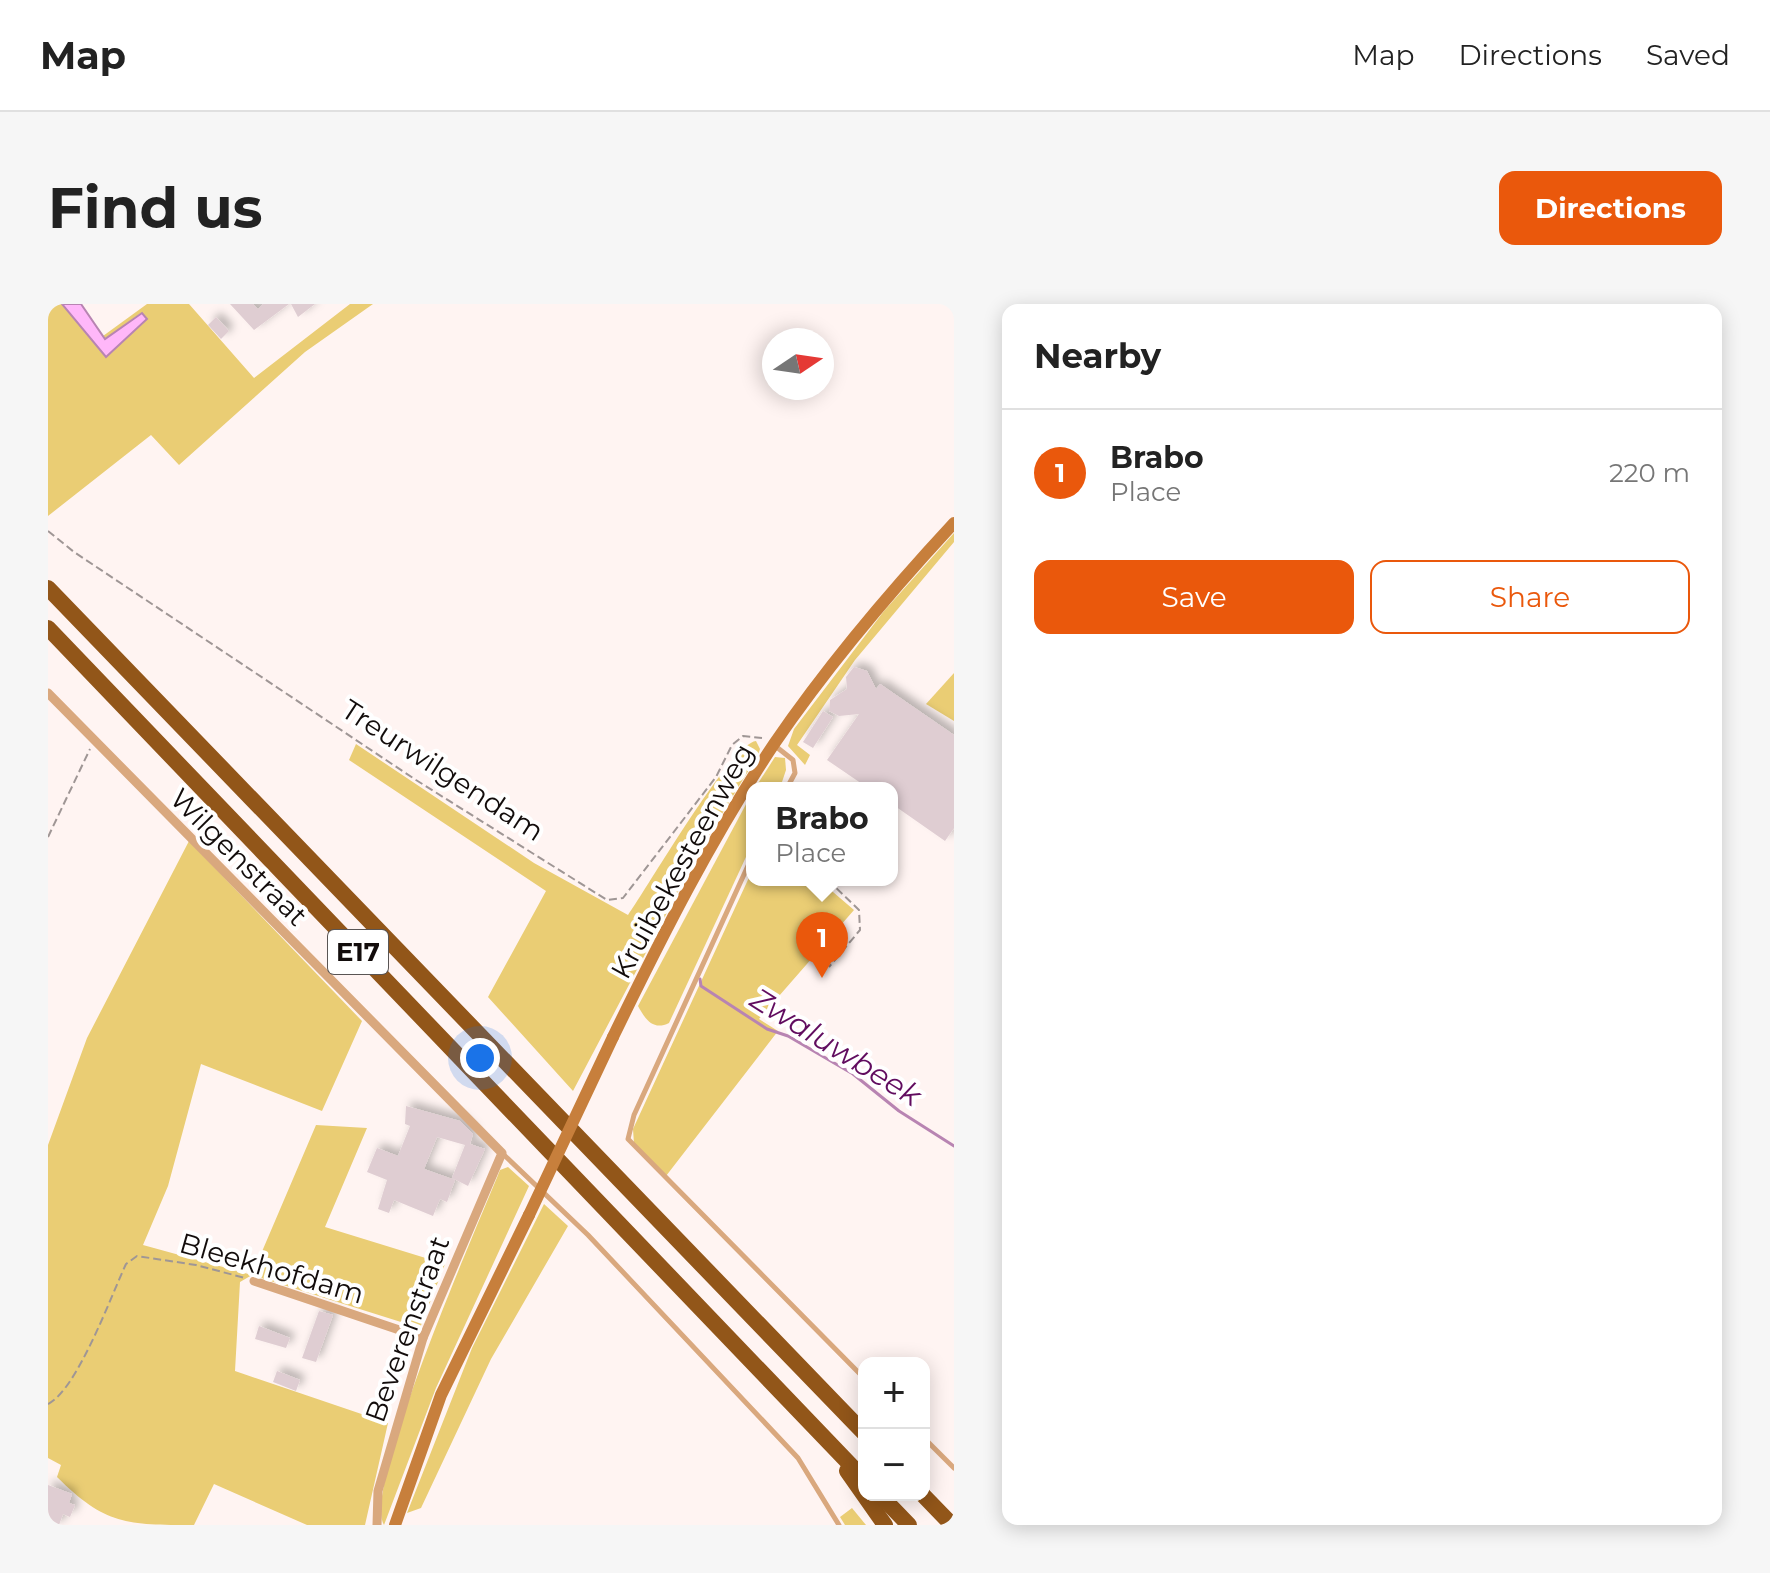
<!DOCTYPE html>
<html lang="en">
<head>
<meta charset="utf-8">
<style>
  :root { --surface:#fff; --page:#f6f6f6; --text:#222; --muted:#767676; --line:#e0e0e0; --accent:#ea580c }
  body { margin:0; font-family:Montserrat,sans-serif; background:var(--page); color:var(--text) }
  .controls { position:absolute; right:24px; bottom:24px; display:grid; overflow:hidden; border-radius:16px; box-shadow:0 4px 20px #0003 }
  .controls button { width:72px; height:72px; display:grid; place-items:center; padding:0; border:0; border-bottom:2px solid var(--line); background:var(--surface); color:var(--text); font:40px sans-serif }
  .compass { position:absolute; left:714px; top:24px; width:72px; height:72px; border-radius:50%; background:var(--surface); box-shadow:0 4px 20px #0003; rotate:77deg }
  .you { position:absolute; left:432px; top:754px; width:28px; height:28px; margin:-20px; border:6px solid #fff; border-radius:50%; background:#1a73e8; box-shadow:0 0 0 12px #1a73e833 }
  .badge { display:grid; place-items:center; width:52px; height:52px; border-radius:50%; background:var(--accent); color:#fff; font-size:26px; font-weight:700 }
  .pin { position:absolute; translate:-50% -66px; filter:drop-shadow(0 2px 4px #0008) }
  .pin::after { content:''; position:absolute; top:42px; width:28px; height:24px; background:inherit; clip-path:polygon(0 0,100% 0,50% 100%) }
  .popup { position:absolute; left:698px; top:478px; width:152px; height:104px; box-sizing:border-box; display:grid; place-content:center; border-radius:16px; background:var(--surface); filter:drop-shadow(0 2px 6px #0005); font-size:26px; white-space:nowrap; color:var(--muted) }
  .popup b { font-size:30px; color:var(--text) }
  .popup::after { content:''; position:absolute; left:50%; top:100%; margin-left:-16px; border:16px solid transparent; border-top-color:var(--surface) }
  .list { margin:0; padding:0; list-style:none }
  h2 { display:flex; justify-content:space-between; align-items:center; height:104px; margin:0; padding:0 32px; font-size:34px }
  h2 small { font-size:26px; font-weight:400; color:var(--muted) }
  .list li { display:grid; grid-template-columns:52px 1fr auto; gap:24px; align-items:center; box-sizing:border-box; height:128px; padding:0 32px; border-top:2px solid var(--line) }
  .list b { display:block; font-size:30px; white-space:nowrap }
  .list p { margin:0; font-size:26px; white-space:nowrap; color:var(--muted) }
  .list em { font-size:26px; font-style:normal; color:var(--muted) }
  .actions { display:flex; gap:16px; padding:24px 32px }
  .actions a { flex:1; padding:18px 0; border:2px solid var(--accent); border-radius:16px; text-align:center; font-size:28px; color:var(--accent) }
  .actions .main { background:var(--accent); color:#fff }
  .map { position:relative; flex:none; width:906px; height:1221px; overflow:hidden; border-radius:16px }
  header { display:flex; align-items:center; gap:48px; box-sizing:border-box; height:112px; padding:0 40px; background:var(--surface); border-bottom:2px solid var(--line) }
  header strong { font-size:38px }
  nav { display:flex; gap:44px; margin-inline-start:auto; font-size:28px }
  .intro { display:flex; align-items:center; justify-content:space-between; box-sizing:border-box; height:192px; padding:0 48px }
  h1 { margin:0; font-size:56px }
  .button { padding:20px 36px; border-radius:16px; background:var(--accent); color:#fff; font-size:28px; font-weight:700 }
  main { display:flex; gap:48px; padding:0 48px }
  aside { flex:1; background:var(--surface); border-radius:16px; box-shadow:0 4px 20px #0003 }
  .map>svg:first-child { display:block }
  .green { fill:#eacd74 }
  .water { fill:#ffb7f9; stroke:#b884b2; stroke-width:2 }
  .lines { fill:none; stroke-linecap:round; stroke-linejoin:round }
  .stream { stroke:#b884b2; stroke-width:3 }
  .building { fill:#dfcdd2; filter:url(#shadow) }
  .path { stroke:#9f9695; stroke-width:2; stroke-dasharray:8 4; stroke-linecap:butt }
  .lane { stroke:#d9a87e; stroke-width:5 }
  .street { stroke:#d9a87e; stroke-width:9 }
  .secondary { stroke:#c77f3c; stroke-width:12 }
  .highway { stroke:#925619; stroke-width:16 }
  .secondary-bridge { stroke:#c77f3c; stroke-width:12 }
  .labels { text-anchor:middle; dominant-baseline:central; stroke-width:8; stroke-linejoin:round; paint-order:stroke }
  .shield { fill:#fff; stroke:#595554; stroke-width:2 }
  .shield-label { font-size:26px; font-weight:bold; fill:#120c0b }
  .street-label { font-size:28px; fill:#120c0b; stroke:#fff }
  .water-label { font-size:30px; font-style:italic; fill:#610c5f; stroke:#fff }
</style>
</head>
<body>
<header>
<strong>Map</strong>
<nav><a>Map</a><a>Directions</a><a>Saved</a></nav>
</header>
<div class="intro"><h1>Find us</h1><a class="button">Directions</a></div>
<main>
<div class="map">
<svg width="906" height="1221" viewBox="0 0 906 1221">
  <defs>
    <filter id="shadow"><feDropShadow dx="5" dy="-5" stdDeviation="4" flood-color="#0004"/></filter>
  </defs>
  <rect width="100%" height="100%" fill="#fff4f2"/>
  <!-- green -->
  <g class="green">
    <path d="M0,0H14L58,53L99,15L93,9L57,35L55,32L99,0H141L206,74L302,0H325L257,48L131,161L103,131L0,212Z"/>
    <path d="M906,229V238L807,356L749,441L762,451L757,461L740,442L746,425L836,307Z"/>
    <path d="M906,369V417L878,400Z"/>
    <path d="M708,437L712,445L710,451L652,546L525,787L440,693L498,587L301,456L308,440L486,559L580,611C600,583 683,439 708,437Z"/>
    <path d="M727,453L737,454L738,466L732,484H707Z"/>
    <path d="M704,489V540L621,719C605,727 597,715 590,702Z"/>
    <path d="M141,537L314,717L274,807L153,760L120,882L95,941L204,971L268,821L319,824L277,923L397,960L372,1024L204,971L192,978L187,1067L340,1119L317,1221H259L166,1180L146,1221C79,1221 57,1221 9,1173L13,1161L0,1154V841L39,734Z"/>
    <path d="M704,567V576H771L806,606L711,715L730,727L618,872L586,840L585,825Z"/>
    <path d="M460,863L481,882L388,1084L336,1221C313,1185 432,917 452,866Z"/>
    <path d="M496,900L520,922L443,1055L373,1204L359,1209L424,1044Z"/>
    <path d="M804,1204L818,1221H797L792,1213Z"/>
  </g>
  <!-- water -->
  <path class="water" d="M14,0H33L57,35L94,9L99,15L58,53Z"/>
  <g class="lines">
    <!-- stream -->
    <path class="stream" d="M652,675L653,682L719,725L740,732L805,770L851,807L906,842"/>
  </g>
  <!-- building -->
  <g class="building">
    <path d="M182,0H205L210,5L215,0H241L206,26Z"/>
    <path d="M243,0H267L250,13Z"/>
    <path d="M168,13L181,27L173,35L160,21Z"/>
    <path d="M806,363L819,367L828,385L832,380L906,431V524L897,537L844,500V484H820L779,456L811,410L791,412L781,407L782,396L799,385L798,373Z"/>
    <path d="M775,407L785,413L765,444L755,438Z"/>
    <path d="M358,802L412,817L425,830L422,840L437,845L420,882L404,874L417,841L389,833L376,865L407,876L399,898L392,895L385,912L346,896L341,909L330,905L339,876L319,868L329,844L350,852L362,822L357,820Z"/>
    <path d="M271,1007L285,1011L268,1058L254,1054Z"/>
    <path d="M211,1022L242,1034L238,1044L207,1035Z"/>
    <path d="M229,1067L252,1076L248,1087L225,1078Z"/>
    <path d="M0,1181L24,1190L21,1199L27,1201L22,1213L15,1210L11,1221H0Z"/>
  </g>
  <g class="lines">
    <!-- path -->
    <g class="path">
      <path d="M0,227L26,248L368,476L559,596L575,594L668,473L684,441L695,432L714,434"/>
      <path d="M0,533L42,445"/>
      <path d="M780,576L811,606L812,626L781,663"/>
      <path d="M0,1100C29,1086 63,992 78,960L89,952L148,961L197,974"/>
    </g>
    <!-- lane -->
    <g class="lane">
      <path d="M726,441L745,456L747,469L739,484"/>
      <path d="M704,553L586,811L580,835L816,1074"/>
      <path d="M455,850L540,931L750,1154L791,1221"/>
      <path d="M876,1134L906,1164"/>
    </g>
    <!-- street -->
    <g class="street">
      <path d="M0,389L454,849L375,1034L330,1187L329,1221"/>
      <path d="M206,977L375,1034"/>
    </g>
    <!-- secondary -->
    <g class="secondary">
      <path d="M565,733C614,632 664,533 726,440C780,361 841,289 906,219"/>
      <path d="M347,1221L393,1091L481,911"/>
    </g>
    <!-- highway -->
    <g class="highway">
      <path d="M0,284L816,1129"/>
      <path d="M0,324L816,1175"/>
      <path d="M799,1167L837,1221"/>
      <path d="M832,1191L861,1221"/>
      <path d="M875,1191L904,1221"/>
    </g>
    <!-- secondary-bridge -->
    <path class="secondary-bridge" d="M481,911L565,733"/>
  </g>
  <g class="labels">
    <!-- shield labels -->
    <rect class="shield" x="280" y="626" width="60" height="44" rx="6"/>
    <g class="shield-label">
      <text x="310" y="648">E17</text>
    </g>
    <!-- street labels -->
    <g class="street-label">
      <text transform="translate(395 466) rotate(33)">Treurwilgendam</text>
      <text transform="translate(191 553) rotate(45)">Wilgenstraat</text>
      <text transform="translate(634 557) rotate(-61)">Kruibekesteenweg</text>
      <text transform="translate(224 964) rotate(16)">Bleekhofdam</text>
      <text transform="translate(359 1025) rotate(-70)">Beverenstraat</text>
    </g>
    <!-- water labels -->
    <g class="water-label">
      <text transform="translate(788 743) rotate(32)">Zwaluwbeek</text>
    </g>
  </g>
</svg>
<div class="controls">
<button>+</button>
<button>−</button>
</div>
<svg class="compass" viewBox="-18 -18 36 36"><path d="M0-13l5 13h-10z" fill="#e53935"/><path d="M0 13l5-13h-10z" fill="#767676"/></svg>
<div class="you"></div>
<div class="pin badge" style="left:774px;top:674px">1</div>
<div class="popup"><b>Brabo</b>Place</div>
</div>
<aside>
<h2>Nearby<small></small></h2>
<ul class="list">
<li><span class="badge">1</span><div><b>Brabo</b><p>Place</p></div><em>220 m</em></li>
</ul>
<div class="actions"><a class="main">Save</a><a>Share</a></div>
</aside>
</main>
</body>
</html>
